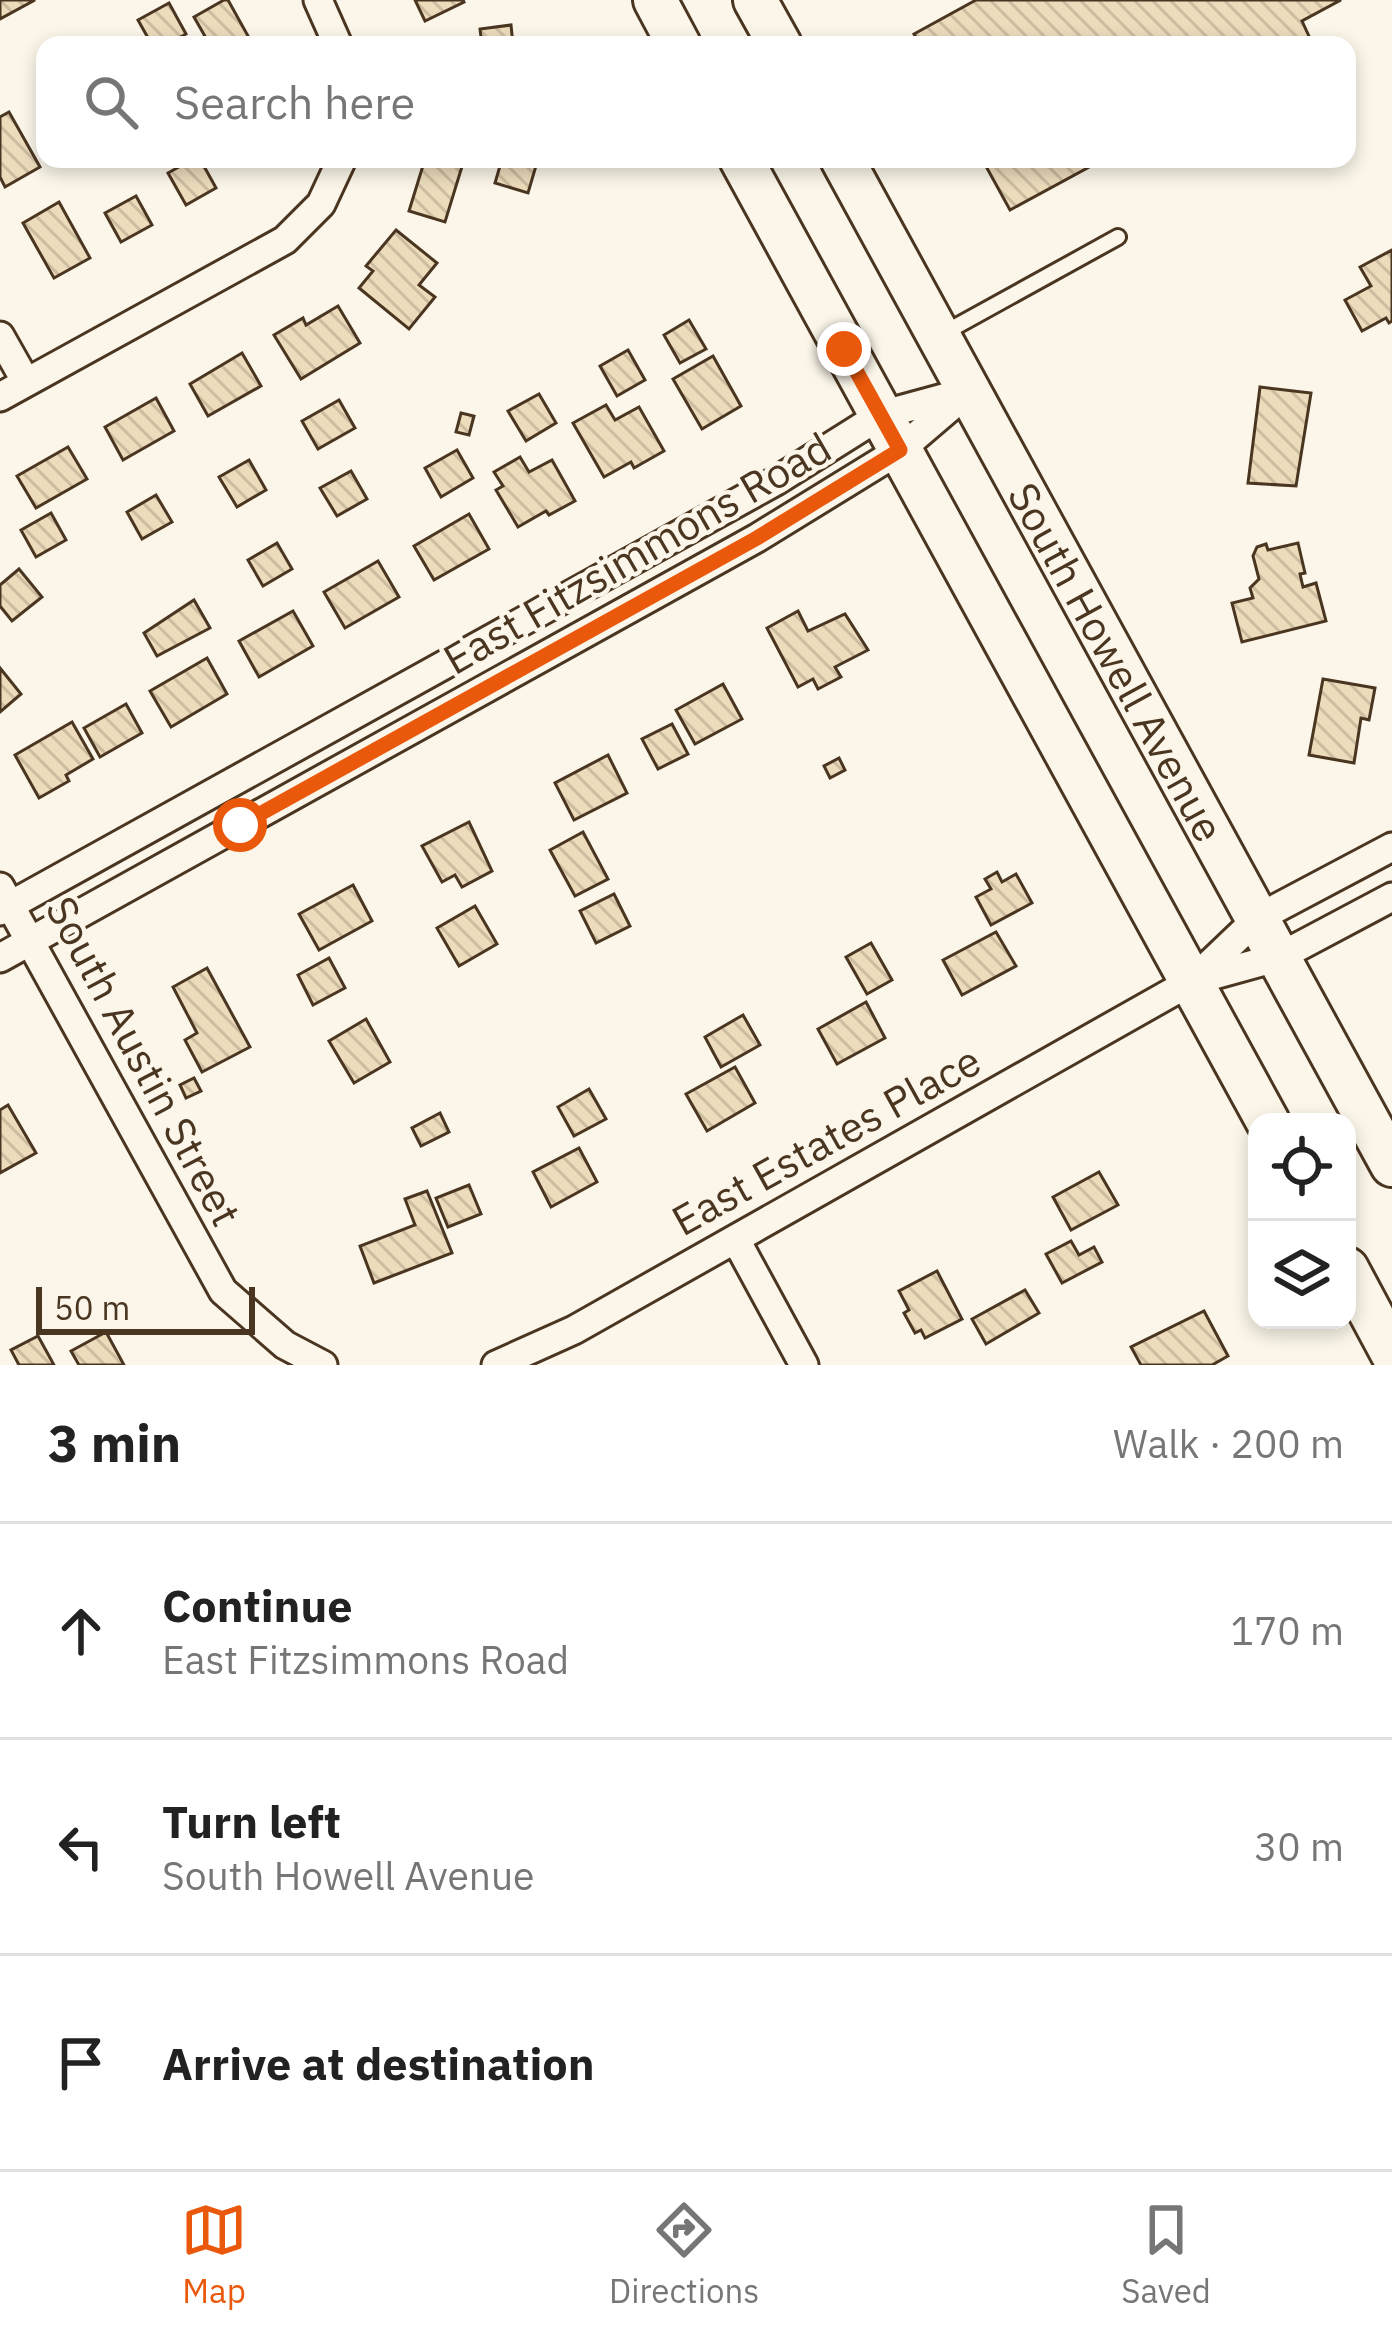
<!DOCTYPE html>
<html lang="en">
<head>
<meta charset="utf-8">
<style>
  :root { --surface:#fff; --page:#f6f6f6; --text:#222; --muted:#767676; --line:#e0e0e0; --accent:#ea580c }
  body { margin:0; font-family:"IBM Plex Sans",sans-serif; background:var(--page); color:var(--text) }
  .controls { position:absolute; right:36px; bottom:36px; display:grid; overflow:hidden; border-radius:24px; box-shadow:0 6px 18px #0003 }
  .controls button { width:108px; height:108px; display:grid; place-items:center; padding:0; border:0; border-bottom:3px solid var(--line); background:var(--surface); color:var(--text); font:60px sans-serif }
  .scale { position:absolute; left:36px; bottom:30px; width:219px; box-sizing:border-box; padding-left:12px; border:6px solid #4a3520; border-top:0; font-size:33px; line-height:42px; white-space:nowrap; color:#4a3520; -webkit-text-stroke:9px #fbf6e9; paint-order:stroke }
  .stop { position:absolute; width:36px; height:36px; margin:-27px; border:9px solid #ea580c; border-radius:50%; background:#fff }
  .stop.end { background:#ea580c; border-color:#fff; box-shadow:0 3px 12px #0008 }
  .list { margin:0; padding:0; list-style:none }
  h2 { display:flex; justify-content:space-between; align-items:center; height:156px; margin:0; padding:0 48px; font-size:51px }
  h2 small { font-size:39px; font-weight:400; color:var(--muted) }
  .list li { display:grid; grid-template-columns:78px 1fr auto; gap:36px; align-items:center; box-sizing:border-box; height:216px; padding:0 48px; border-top:3px solid var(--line) }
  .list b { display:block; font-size:45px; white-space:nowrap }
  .list p { margin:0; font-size:39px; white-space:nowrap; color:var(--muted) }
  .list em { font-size:39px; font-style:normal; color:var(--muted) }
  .icon { flex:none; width:66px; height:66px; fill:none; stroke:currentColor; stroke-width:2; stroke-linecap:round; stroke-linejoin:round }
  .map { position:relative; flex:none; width:1392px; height:1365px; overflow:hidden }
  .search { position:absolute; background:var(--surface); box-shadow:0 6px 18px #0003; left:36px; right:36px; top:36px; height:132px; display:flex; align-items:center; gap:30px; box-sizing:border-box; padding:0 42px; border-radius:24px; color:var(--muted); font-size:45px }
  .sheet { height:804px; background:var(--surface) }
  nav { display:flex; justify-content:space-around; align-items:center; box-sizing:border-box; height:168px; border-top:3px solid var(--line); background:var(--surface); font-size:33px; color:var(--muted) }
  nav a { display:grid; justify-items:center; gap:6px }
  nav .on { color:var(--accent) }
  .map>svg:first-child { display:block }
  .building { fill:url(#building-back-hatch); stroke:#4a3520; stroke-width:3 }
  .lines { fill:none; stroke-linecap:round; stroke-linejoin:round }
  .lane-casing { stroke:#4a3520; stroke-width:20 }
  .street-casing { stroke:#4a3520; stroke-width:33 }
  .primary-casing { stroke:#4a3520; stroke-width:48 }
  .lane { stroke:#fbf6e9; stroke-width:14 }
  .street { stroke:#fbf6e9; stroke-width:27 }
  .primary { stroke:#fbf6e9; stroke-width:42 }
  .route { stroke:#ea580c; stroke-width:15 }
  .labels { text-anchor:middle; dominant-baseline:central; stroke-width:9; stroke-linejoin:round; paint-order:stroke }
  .street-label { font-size:42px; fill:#4a3520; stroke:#fbf6e9 }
</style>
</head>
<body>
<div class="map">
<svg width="1392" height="1365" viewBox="0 0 1392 1365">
  <defs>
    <pattern id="building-back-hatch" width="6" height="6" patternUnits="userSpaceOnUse" patternTransform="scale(3)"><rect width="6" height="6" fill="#ecdcbc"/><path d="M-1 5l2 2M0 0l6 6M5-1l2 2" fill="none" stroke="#ccbda1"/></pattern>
  </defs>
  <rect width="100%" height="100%" fill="#fbf6e9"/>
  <!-- building -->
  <g class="building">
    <path d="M0,0H35L0,19Z"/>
    <path d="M224,0H228L253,45H210L194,17Z"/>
    <path d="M415,0H463L464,2L425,21Z"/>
    <path d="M976,0H1341L1302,21L1313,45H920L914,34Z"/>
    <path d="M169,3L186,34L166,45H152L138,20Z"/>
    <path d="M511,25L513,45H482L480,29Z"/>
    <path d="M9,112L40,167L5,187L0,177V117Z"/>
    <path d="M193,159H200L216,188L186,205L168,173Z"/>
    <path d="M425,159L464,160L445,222L409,211Z"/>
    <path d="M502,159H538L528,193L495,183Z"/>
    <path d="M982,159H1104L1010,210Z"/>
    <path d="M136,196L152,225L121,242L105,213Z"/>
    <path d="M59,202L90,258L54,278L23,223Z"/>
    <path d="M396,230L437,263L419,285L435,297L409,329L359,288L373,271L366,266Z"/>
    <path d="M1392,250V321L1389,323L1386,318L1362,331L1345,300L1371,286L1360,267Z"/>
    <path d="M338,306L360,343L301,379L274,335L303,318L306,325Z"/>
    <path d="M689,320L706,349L680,363L664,335Z"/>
    <path d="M628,350L645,380L617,396L600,366Z"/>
    <path d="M242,353L261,386L208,416L190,384Z"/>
    <path d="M713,356L741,406L702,429L673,379Z"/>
    <path d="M1260,387L1311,393L1296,486L1248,483Z"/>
    <path d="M539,394L556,423L526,441L508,411Z"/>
    <path d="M156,398L174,431L123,460L105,427Z"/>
    <path d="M339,400L355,428L318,449L302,421Z"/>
    <path d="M606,405L615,420L639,407L664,451L634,468L631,462L604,477L573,423Z"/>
    <path d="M461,413L474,416L469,435L456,432Z"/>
    <path d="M68,447L87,479L36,508L17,476Z"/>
    <path d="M457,450L473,478L441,497L425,468Z"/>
    <path d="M520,457L529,472L552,460L575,501L549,515L546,511L518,527L496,490L503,486L494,472Z"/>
    <path d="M249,460L266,490L237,507L219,477Z"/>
    <path d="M351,471L367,499L337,516L320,488Z"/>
    <path d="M156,495L172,522L142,539L127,512Z"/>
    <path d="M51,513L66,540L36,557L21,530Z"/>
    <path d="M469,514L489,549L434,580L414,546Z"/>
    <path d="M277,543L292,569L263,586L248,560Z"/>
    <path d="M1298,543L1305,573L1300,574L1303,587L1316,583L1326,621L1242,642L1232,603L1253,598L1250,588L1259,579L1253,556L1257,547L1266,544L1268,550Z"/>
    <path d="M378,561L399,597L345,628L324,592Z"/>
    <path d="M19,569L42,597L12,621L0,606V585Z"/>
    <path d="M194,600L210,628L157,656L144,633Z"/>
    <path d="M293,611L313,646L259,677L239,641Z"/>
    <path d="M798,611L808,631L845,614L868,650L835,667L841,677L818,689L813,679L798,687L767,628Z"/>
    <path d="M207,658L227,694L171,727L150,691Z"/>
    <path d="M0,668L21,694L0,712Z"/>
    <path d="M1323,679L1375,688L1369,720L1361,718L1354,763L1309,755Z"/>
    <path d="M723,684L742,719L695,744L676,710Z"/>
    <path d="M126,704L142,733L100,757L84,728Z"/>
    <path d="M72,722L93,759L66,775L69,781L39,798L15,755Z"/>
    <path d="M672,724L688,754L658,769L642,739Z"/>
    <path d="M608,755L627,793L574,820L555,783Z"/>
    <path d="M839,758L845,770L830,778L824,766Z"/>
    <path d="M469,822L492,871L462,887L455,875L442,882L422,846Z"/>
    <path d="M583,832L608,879L575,896L550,850Z"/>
    <path d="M997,872L1002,882L1016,874L1032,903L991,925L976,897L991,889L985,879Z"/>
    <path d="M353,885L372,921L319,950L299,914Z"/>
    <path d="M614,894L630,926L596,943L580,911Z"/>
    <path d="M475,906L497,944L459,966L437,928Z"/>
    <path d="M996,932L1016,966L962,995L943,960Z"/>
    <path d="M871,943L892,980L867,994L846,957Z"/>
    <path d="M329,958L345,988L313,1005L298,975Z"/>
    <path d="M207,968L250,1047L202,1072L185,1040L197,1033L173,987Z"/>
    <path d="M866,1002L885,1038L837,1064L818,1029Z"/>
    <path d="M743,1015L760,1045L721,1067L705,1037Z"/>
    <path d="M366,1019L390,1062L354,1083L329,1041Z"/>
    <path d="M735,1067L755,1103L707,1131L686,1094Z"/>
    <path d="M194,1078L201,1091L186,1098L180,1085Z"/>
    <path d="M589,1089L606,1119L574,1136L558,1107Z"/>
    <path d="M8,1105L36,1153L0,1173V1110Z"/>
    <path d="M440,1113L449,1132L421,1146L412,1128Z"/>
    <path d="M579,1148L597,1182L551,1207L533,1172Z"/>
    <path d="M1099,1172L1118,1205L1071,1230L1053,1197Z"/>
    <path d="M469,1185L481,1214L448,1227L436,1198Z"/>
    <path d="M427,1191L452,1253L374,1283L360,1246L415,1225L405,1199Z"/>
    <path d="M1071,1241L1079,1255L1094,1247L1102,1262L1062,1283L1046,1254Z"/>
    <path d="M937,1271L962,1319L925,1338L921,1330L915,1333L904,1313L909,1310L899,1291Z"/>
    <path d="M1025,1290L1039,1313L986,1344L972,1319Z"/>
    <path d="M1204,1311L1228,1356L1212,1365H1141L1131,1347Z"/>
    <path d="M106,1332L124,1365H79L71,1351Z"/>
    <path d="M38,1336L54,1365H19L11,1350Z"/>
  </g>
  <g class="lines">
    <!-- lane casing -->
    <g class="lane-casing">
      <path id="lane" d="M944,333L1118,237"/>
    </g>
    <!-- street casing -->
    <g class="street-casing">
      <g id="street">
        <path d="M318,0L338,45"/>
        <path d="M0,336L26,382"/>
        <path d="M0,397L285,240L321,204L342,159"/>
        <path d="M1392,847L1258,918L1192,981L1279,957L1392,897"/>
        <path d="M0,887L223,1291L285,1345L323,1365"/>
        <path d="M0,911L776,481L881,415L969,391L900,450L757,538L0,958"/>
        <path d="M736,1240L804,1365"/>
        <path d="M496,1365L574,1330L1192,981"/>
      </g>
    </g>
    <!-- primary casing -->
    <g class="primary-casing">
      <g id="primary">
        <path d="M655,0L679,45"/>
        <path d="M755,0L780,45"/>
        <path d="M741,159L1268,1122"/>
        <path id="s1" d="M842,159L1392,1165"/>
        <path d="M1347,1269L1392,1353"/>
      </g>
    </g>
    <!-- lane -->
    <use href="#lane" class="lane"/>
    <!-- street -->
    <use href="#street" class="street"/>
    <!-- primary -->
    <use href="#primary" class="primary"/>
  </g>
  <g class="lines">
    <!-- route -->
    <path class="route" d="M240,825L757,538L900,450L844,349"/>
  </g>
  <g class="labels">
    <!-- street labels -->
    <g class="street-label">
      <text transform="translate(637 553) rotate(-30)">East Fitzsimmons Road</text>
      <text stroke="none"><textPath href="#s1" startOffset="573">South Howell Avenue</textPath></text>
      <text transform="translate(144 1061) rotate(62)">South Austin Street</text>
      <text transform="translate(826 1140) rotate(-29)">East Estates Place</text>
    </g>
  </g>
</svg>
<div class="controls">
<button><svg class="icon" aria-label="locate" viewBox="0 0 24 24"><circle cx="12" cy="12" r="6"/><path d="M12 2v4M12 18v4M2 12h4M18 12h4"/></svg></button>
<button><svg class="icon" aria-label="layers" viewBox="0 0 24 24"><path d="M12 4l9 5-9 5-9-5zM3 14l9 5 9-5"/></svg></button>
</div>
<div class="scale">50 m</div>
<div class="stop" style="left:240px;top:825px"></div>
<div class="stop end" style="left:844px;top:349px"></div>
<div class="search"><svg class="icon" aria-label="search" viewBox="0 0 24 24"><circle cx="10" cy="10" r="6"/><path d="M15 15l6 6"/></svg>Search here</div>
</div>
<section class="sheet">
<h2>3 min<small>Walk · 200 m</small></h2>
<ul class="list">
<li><svg class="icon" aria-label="ahead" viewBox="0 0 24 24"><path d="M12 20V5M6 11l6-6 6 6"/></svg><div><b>Continue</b><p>East Fitzsimmons Road</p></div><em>170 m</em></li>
<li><svg class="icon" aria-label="left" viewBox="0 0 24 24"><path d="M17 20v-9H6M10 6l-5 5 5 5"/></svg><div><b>Turn left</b><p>South Howell Avenue</p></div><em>30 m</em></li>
<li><svg class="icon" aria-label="arrive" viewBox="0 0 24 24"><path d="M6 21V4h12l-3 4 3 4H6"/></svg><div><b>Arrive at destination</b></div></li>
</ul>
</section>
<nav>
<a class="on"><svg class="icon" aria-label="map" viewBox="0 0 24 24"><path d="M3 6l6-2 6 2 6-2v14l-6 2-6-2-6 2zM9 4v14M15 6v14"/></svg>Map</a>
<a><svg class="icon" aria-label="directions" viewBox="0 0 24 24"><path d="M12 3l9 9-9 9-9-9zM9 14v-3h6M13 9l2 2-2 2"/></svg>Directions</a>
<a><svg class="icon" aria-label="saved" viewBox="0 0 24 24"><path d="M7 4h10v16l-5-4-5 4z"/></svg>Saved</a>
</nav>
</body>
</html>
